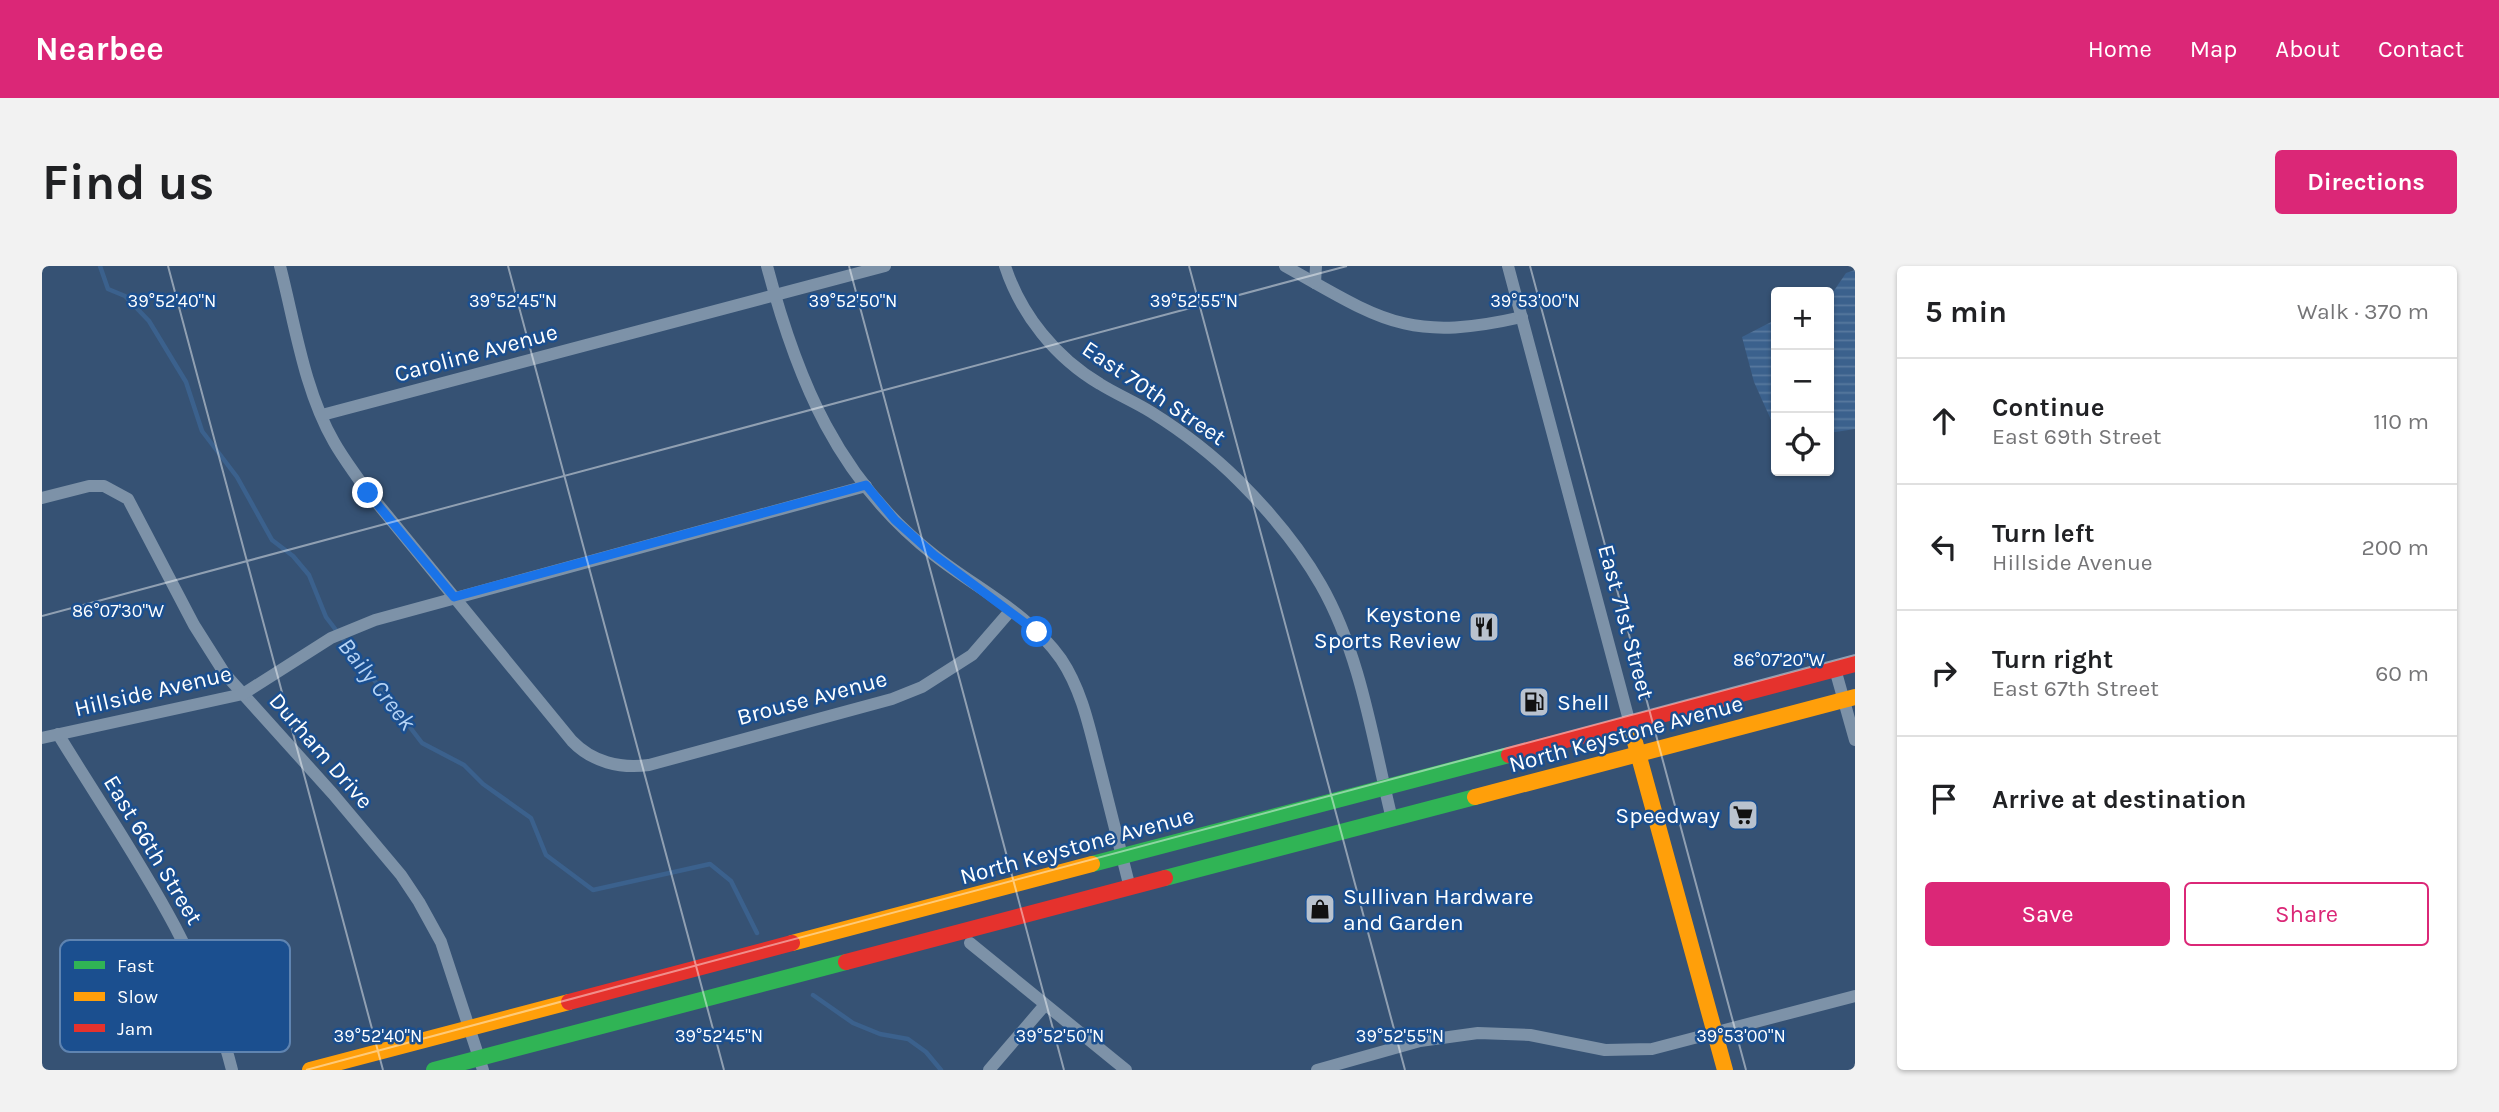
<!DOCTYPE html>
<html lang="en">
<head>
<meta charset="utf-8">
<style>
  :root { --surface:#fff; --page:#f2f2f2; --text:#202124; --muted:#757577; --line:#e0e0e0; --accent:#db2777 }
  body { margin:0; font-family:Karla,sans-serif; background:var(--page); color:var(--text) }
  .controls { position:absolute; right:21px; top:21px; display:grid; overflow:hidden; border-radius:7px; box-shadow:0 2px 5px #0004 }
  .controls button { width:63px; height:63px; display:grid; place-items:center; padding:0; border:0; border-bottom:2px solid var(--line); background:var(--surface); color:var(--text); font:35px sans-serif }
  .stop { position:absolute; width:21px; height:21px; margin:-16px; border:5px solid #1a73e8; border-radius:50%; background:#fff }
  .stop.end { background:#1a73e8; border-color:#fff; box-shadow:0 2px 7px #0008 }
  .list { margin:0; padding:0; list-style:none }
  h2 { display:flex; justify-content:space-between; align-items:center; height:91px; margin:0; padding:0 28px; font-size:30px }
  h2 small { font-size:23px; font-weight:400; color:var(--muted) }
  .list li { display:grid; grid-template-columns:46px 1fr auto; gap:21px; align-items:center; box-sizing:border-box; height:126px; padding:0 28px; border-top:2px solid var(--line) }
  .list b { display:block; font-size:26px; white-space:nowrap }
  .list p { margin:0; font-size:23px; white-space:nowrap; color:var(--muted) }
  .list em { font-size:23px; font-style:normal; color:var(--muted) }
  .actions { display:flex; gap:14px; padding:21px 28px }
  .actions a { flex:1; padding:16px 0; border:2px solid var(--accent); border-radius:7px; text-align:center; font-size:24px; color:var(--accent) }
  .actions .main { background:var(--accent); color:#fff }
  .icon { flex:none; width:38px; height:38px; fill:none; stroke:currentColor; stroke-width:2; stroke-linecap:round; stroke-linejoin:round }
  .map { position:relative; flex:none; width:1813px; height:804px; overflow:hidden; border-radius:7px }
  header { display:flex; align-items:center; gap:42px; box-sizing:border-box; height:98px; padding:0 35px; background:var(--accent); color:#fff }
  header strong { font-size:33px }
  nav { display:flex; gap:38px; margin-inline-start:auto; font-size:24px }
  .intro { display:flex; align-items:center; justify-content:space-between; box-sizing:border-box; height:168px; padding:0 42px }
  h1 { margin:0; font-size:49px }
  .button { padding:18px 32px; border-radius:7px; background:var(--accent); color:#fff; font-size:24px; font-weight:700 }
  main { display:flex; gap:42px; padding:0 42px }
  aside { flex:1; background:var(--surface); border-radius:7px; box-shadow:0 2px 5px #0004 }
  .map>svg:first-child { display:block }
  .water { fill:url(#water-rules) }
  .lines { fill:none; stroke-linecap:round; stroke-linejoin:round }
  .stream { stroke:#3b618d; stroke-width:4.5 }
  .street { stroke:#7d92a8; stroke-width:12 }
  .fast { stroke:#30b455; stroke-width:16 }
  .slow { stroke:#ff9f0a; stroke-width:16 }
  .jam { stroke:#e5322d; stroke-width:16 }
  .route { stroke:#1a73e8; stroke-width:9 }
  .ticks { fill:none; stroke:#fff; stroke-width:2; stroke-opacity:0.45 }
  .labels { text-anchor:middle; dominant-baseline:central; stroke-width:5; stroke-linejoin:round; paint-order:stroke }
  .street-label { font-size:23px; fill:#fff; stroke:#1b4f8f }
  .poi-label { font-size:23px; fill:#fff; stroke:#1b4f8f; text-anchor:end }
  .water-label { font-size:24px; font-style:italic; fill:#b5d3f5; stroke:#1b4f8f }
  .key { fill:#1b4f8f; stroke:#5f84b1; stroke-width:2 }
  .key-label { font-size:19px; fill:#fff }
  .ticks-label { font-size:18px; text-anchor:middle; fill:#fff; stroke:#1b4f8f; stroke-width:5; stroke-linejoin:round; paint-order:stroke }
</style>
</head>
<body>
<header>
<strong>Nearbee</strong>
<nav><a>Home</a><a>Map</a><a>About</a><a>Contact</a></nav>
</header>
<div class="intro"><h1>Find us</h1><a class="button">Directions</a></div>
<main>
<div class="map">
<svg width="1813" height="804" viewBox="0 0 1813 804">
  <defs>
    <pattern id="water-rules" width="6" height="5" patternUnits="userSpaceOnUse" patternTransform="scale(1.75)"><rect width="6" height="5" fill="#3b618d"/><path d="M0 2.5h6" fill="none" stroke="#58799e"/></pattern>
  </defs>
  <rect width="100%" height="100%" fill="#365274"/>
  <!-- water -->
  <g class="water">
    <path d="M1813,4V163L1787,167V32L1804,7Z"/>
    <path d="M1731,55H1734V165L1712,116L1700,71Z"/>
  </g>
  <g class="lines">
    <!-- stream -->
    <g class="stream">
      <path d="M58,0L66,23L83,30L107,55L144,116L160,165L195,211L230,274L251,290L267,309L284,351L380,477L422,499L441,518L489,552L504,589L551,624L668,598L689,615L715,667"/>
      <path d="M771,729L811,757L838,768L866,773L884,786L899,804"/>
    </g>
    <!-- street -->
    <g class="street">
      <path d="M238,0C253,58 262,124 292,176C301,192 312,206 322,221L530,475C550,496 578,503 607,499L850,433L880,421L930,389L969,344"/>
      <path d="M725,0C755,114 796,214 892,289C935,323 987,347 1019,393C1041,426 1048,465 1058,503C1068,543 1078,582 1088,622"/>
      <path d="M963,0C979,49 1014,92 1058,118C1074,128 1093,136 1109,146C1141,166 1171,189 1197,215C1227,245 1258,282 1279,319C1319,389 1331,476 1350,553"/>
      <path d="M1243,0C1339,54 1366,77 1480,51"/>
      <path d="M1466,0L1588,458"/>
      <path d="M1273,17L1274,0"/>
      <path d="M280,149L843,0"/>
      <path d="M0,232L47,220H62L86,233L152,359L183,408L291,528L359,609L377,636L399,676L441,804"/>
      <path d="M1793,403L1813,474"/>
      <path d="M16,468C82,576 159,680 190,804"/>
      <path d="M0,472L201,428L289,372L333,354L824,220"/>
      <path d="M928,677L1084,804"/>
      <path d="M947,804L1002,740"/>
      <path d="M1275,804L1378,775L1436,767L1488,769L1563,784L1610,783L1813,730"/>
    </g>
    <!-- fast -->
    <g class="fast">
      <path d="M1050,598L1467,489"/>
      <path d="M1123,612L1433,531"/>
      <path d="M392,804L804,696"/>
    </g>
    <!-- slow -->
    <g class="slow">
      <path d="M1588,458L1683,804"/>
      <path d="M1433,531L1813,431"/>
      <path d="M750,677L1050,598"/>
      <path d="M268,804L527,736"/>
    </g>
    <!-- jam -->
    <g class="jam">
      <path d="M1467,489L1813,398"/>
      <path d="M804,696L1123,612"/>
      <path d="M527,736L750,677"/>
    </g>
  </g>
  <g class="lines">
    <!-- route -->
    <path class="route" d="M326,227L412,331L824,219L853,254L892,289L995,366"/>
  </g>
  <!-- ticks -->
  <path class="ticks" d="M126,0L341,804M466,0L682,804M807,0L1022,804M1147,0L1363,804M1488,0L1704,804M0,350L1305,0M0,803V804M264,804L1813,389"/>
  <!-- icons -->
  <defs>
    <g id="restaurant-square" transform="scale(1.575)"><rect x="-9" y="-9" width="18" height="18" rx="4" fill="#b9c2ce" stroke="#1b4f8f"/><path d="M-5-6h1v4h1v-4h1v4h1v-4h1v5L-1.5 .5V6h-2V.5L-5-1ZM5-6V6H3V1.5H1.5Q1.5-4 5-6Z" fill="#111"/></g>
    <g id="fuel-square" transform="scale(1.575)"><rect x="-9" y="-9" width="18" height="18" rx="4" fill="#b9c2ce" stroke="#1b4f8f"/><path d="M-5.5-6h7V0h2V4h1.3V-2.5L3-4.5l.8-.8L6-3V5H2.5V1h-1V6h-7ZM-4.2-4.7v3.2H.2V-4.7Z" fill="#111"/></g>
    <g id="supermarket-square" transform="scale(1.575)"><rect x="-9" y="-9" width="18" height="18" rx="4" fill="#b9c2ce" stroke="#1b4f8f"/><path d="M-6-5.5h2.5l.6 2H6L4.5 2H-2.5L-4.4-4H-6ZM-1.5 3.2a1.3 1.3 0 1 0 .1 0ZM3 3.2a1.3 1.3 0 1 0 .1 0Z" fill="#111"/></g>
    <g id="shop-square" transform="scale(1.575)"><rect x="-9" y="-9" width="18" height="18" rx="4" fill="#b9c2ce" stroke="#1b4f8f"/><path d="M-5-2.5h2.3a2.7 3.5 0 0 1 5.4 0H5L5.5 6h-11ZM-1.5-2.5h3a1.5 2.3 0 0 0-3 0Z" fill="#111"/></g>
  </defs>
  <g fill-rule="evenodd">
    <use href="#restaurant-square" x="1442" y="361"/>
    <use href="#fuel-square" x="1492" y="436"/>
    <use href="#supermarket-square" x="1701" y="549"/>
    <use href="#shop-square" x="1278" y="643"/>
  </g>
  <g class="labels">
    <!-- street labels -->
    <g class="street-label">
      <text transform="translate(434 87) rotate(-15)">Caroline Avenue</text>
      <text transform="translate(1112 127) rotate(34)">East 70th Street</text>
      <text transform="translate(1584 356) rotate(75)">East 71st Street</text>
      <text transform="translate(111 425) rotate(-13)">Hillside Avenue</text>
      <text transform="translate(770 432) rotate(-15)">Brouse Avenue</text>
      <text transform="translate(1584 468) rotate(-15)">North Keystone Avenue</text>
      <text transform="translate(279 485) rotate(49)">Durham Drive</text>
      <text transform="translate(1035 580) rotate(-15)">North Keystone Avenue</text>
      <text transform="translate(111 584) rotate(59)">East 66th Street</text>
    </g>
    <!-- poi labels -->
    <g class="poi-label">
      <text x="1419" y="348">Keystone<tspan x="1419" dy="26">Sports Review</tspan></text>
      <text x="1515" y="436" text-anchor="start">Shell</text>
      <text x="1678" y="549">Speedway</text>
      <text x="1301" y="630" text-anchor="start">Sullivan Hardware<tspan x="1301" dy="26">and Garden</tspan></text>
    </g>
    <!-- water labels -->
    <g class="water-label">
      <text transform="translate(335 418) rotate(52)">Baily Creek</text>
    </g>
  </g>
  <!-- legend -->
  <rect x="18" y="674" width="230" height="112" rx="10" class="key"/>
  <rect x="32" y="695" width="31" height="8" fill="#30b455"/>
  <rect x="32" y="726" width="31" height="9" fill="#ff9f0a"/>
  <rect x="32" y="758" width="31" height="8" fill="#e5322d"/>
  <g class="key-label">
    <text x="75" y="706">Fast</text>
    <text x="75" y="737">Slow</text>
    <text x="75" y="769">Jam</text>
  </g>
  <g class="ticks-label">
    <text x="130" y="41">39°52'40"N</text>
    <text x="471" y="41">39°52'45"N</text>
    <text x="811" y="41">39°52'50"N</text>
    <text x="1152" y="41">39°52'55"N</text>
    <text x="1493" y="41">39°53'00"N</text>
    <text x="76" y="351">86°07'30"W</text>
    <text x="1737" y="400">86°07'20"W</text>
    <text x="336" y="776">39°52'40"N</text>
    <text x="677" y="776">39°52'45"N</text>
    <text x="1018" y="776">39°52'50"N</text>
    <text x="1358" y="776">39°52'55"N</text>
    <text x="1699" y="776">39°53'00"N</text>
  </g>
</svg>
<div class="controls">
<button>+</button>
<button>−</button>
<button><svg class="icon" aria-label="locate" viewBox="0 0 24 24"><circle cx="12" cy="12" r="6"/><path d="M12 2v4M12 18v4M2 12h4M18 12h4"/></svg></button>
</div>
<div class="stop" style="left:995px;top:366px"></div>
<div class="stop end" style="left:326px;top:227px"></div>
</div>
<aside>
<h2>5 min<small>Walk · 370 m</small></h2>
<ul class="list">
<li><svg class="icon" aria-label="ahead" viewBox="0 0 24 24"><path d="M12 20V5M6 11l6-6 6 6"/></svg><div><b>Continue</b><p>East 69th Street</p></div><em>110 m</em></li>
<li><svg class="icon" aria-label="left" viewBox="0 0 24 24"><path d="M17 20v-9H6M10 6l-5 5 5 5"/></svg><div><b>Turn left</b><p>Hillside Avenue</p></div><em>200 m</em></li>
<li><svg class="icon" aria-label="right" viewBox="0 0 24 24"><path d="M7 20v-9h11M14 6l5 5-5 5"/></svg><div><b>Turn right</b><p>East 67th Street</p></div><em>60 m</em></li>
<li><svg class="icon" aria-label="arrive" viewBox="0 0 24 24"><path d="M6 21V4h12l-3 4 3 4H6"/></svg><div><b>Arrive at destination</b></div></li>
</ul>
<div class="actions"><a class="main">Save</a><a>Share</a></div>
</aside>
</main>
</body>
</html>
